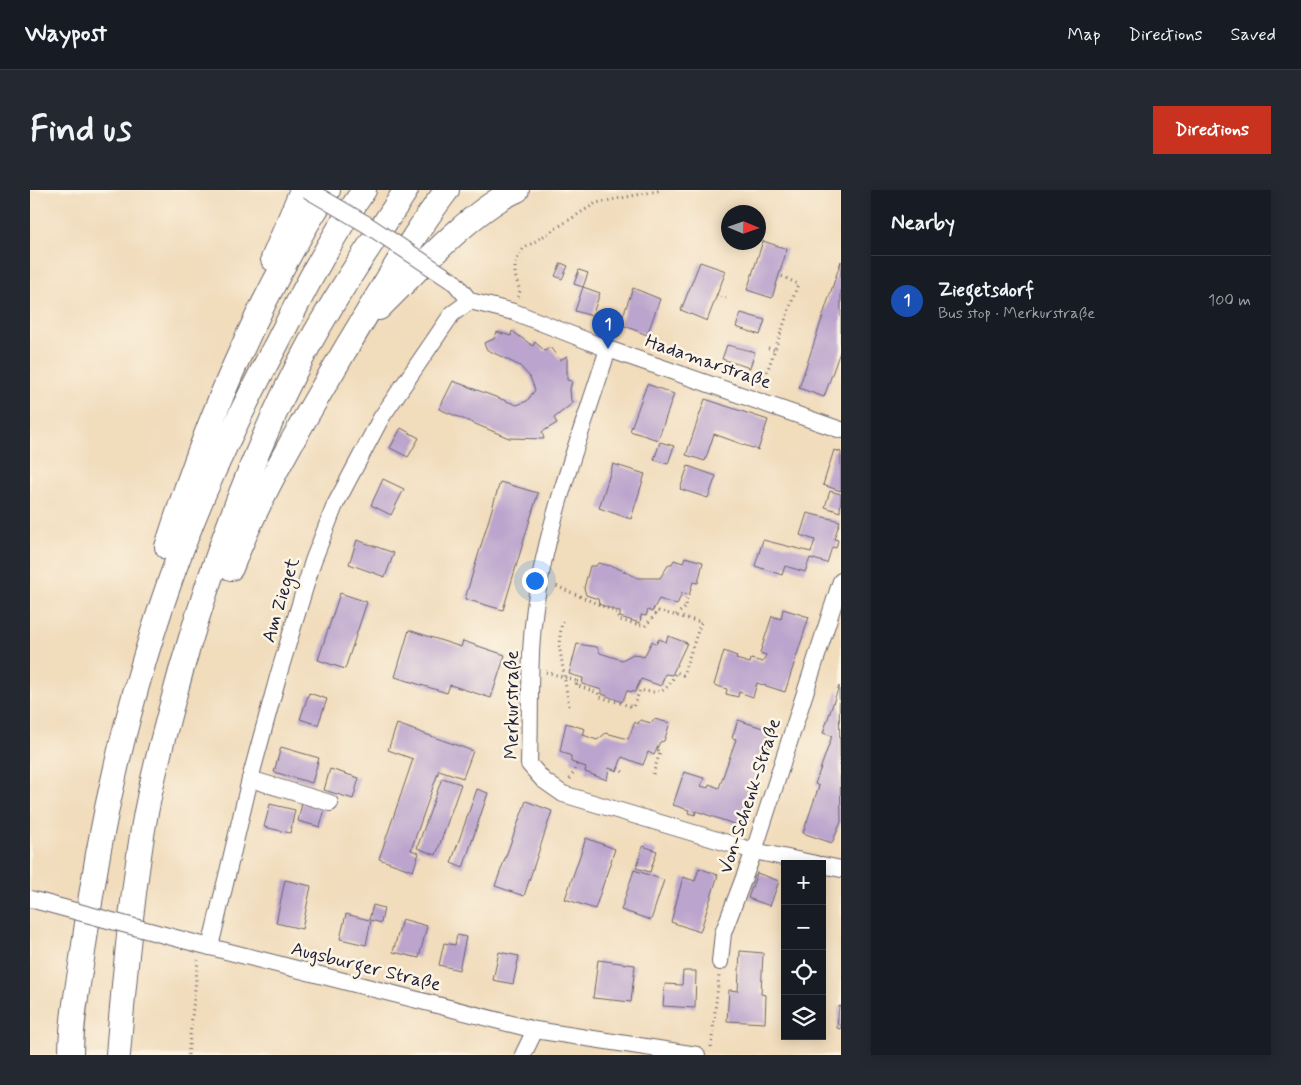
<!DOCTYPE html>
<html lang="en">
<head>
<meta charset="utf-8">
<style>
  :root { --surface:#171b24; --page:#242831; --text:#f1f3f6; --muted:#9ea1a6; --line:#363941; --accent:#c8321e }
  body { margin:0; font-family:Mynerve,sans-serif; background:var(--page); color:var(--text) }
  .controls { position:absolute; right:15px; bottom:15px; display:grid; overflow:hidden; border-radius:0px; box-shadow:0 2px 12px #0003 }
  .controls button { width:45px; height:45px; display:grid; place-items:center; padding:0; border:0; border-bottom:1px solid var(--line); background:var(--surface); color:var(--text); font:25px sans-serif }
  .compass { position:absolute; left:691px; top:15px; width:45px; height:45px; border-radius:50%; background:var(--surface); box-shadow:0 2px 12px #0003; rotate:92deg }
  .you { position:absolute; left:504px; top:390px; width:18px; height:18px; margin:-12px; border:4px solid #fff; border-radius:50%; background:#1a73e8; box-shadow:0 0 0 8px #1a73e833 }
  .badge { display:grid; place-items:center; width:32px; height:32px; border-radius:50%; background:var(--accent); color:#fff; font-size:16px; font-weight:700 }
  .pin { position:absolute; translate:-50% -41px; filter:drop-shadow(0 1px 2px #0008) }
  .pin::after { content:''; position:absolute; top:26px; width:18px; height:15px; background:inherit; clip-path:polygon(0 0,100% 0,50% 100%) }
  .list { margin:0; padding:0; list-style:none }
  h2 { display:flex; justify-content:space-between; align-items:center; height:65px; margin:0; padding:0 20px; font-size:21px }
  h2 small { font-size:16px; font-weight:400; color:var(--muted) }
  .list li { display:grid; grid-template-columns:32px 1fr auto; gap:15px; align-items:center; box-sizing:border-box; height:90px; padding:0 20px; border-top:1px solid var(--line) }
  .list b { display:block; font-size:19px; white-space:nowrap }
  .list p { margin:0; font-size:16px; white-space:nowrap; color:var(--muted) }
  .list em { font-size:16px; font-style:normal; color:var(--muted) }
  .icon { flex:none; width:28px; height:28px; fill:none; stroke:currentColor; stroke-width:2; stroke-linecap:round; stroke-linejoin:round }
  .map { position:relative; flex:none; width:811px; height:865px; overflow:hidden; border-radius:0px }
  header { display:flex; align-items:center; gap:30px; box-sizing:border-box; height:70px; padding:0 25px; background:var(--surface); border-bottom:1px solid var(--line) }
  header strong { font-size:24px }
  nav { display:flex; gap:28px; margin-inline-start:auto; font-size:18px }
  .intro { display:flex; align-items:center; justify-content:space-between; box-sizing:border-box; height:120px; padding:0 30px }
  h1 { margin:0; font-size:35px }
  .button { padding:12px 22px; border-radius:0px; background:var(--accent); color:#fff; font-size:18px; font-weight:700 }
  main { display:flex; gap:30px; padding:0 30px }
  aside { flex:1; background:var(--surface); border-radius:0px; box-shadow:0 2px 12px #0003 }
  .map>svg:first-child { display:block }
  .building { fill:#bba4cd }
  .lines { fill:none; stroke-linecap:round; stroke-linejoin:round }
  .minor-casing { stroke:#6a6368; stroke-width:18 }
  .highway-casing { stroke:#6a6368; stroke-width:26 }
  .path { stroke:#6a6368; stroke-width:3; stroke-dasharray:1 4; stroke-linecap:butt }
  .minor { stroke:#fff; stroke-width:16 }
  .highway { stroke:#fff; stroke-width:24 }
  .minor-bridge-casing { stroke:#6a6368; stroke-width:18; stroke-linecap:butt }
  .minor-bridge { stroke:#fff; stroke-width:16 }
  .labels { text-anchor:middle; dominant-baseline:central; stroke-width:5; stroke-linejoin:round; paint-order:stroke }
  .street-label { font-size:19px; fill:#22223b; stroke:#fcf5e5 }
</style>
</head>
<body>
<header>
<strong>Waypost</strong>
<nav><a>Map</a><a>Directions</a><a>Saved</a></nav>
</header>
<div class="intro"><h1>Find us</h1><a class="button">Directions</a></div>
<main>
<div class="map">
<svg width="811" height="865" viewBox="0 0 811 865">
  <rect width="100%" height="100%" fill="#fcf5e5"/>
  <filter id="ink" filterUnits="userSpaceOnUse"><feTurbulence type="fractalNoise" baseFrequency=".02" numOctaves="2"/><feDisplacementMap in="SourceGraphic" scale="10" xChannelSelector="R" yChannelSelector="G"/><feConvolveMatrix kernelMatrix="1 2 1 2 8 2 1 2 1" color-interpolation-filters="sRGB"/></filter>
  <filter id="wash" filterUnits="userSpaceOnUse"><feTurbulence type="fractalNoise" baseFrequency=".0096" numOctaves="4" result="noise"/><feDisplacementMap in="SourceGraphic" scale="20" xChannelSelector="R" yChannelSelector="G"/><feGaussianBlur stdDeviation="1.12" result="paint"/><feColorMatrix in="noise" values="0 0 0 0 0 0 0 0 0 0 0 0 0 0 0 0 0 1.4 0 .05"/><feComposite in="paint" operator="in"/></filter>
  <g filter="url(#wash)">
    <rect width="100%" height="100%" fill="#f1dcbc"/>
    <g id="blocks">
      <!-- building -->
      <g class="building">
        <path d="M733,51L757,59L742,108L717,100Z"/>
        <path d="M811,71V159L794,207L769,198Z"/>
        <path d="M670,72L696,81L677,131L651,120Z"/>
        <path d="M531,73L538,76L532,89L525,86Z"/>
        <path d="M549,80L558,83L553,97L544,94Z"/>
        <path d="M553,97L570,103L562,126L545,121Z"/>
        <path d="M603,98L630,109L617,145L590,134Z"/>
        <path d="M711,123L735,130L730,145L706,137Z"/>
        <path d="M482,141L503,156L505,152L515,161L520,157L530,170L537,166V190L542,191L540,199L541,211L544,212L524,228L527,233L512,242L514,249L479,248L409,219L423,191L487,215L497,211L505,200L500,187L490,176L456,159L454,153L464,149L467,142L481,146Z"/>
        <path d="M697,155L725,162L720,178L692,169Z"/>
        <path d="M617,194L644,204L628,250L600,241Z"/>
        <path d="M675,209L738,230L728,260L684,244L675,271L656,265Z"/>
        <path d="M371,238L389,248L378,267L360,258Z"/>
        <path d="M630,252L644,256L638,274L624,270Z"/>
        <path d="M804,260L811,262V301L793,295Z"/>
        <path d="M583,274L615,284L601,329L569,318Z"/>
        <path d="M658,276L686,286L678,308L650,299Z"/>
        <path d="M353,289L374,299L361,325L341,315Z"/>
        <path d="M470,292L508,303L473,420L435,409Z"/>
        <path d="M800,301L811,304L810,322L795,317Z"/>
        <path d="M777,323L810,331L804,349L808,350L806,358L802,357L797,373L780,368L775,382L755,376L752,385L725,376L733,350L781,362L785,350L770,345Z"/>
        <path d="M327,350L364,363L355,387L319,374Z"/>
        <path d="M655,367L673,372L668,393L663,392L659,405L652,403L647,415L629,409L622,422L618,420L616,426L611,425L610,433L590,427V422L569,414L568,409L556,405L554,398L560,376H566L568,373L585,377L608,388H630L639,374H642L644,370L653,373Z"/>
        <path d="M310,403L337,412L315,479L288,470Z"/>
        <path d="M753,419L779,427L755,502L727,493L723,507L709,502L708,507L696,504L697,499L684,495L694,461L707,466L706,469L720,473L721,469L733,472L736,465L730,463L742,426L751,429Z"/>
        <path d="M379,440L431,457L433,451L475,465L461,508L420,495L417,503L365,487Z"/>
        <path d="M638,446L657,453L642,485L635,484L631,496L611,489L605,502L597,501L592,512L572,504V500L552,494L553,488L539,484L547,454L567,457L570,463L592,470L603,464L614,467L622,451L626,454L629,449L636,452Z"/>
        <path d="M809,496L811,632L802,653L773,643L789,596L785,594L802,546L793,543Z"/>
        <path d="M279,503L297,509L288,535L270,529Z"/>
        <path d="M624,529L640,533L634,551L630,552L624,565L618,562L613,575L592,567L587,581L579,578L577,590L555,582L556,577L541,572V566L530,561L536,533L555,539L553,545L567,550L576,543L598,549L605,532L608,534L610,530L621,533Z"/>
        <path d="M708,530L739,540L734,555L739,557L737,565L733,564L719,603L725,605L722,613L718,612L710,636L666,621L665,625L658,623L659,620L643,615L654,582L674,588L671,596L678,598L679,594L689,598L706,549L702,548Z"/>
        <path d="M367,534L443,561L433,588L409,580L381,660L389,663L383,681L349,669L383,569L358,560Z"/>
        <path d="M251,557L289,568L282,593L244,582Z"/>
        <path d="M300,579L329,588L323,609L294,600Z"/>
        <path d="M412,588L431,594L406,665L387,658Z"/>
        <path d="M447,599L458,603L433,678L421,673Z"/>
        <path d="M496,611L522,621L494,706L465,696Z"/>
        <path d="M272,613L295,619L290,637L268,631Z"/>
        <path d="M240,614L265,620L260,643L234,637Z"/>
        <path d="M556,648L585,659L565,719L535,709Z"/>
        <path d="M613,656L627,661L620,682L606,678Z"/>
        <path d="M669,678L688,685L670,742L641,732L653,687L665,691Z"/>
        <path d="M604,680L634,690L621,730L591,720Z"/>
        <path d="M727,683L749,691L740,716L718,708Z"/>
        <path d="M255,690L281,696L272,739L246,733Z"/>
        <path d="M343,715L354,718L351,733L341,730L336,755L310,749L316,724L339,730Z"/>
        <path d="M372,729L397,736L389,768L363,762Z"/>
        <path d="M427,745L436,747L429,780L409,775L414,753L425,755Z"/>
        <path d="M710,761L733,763L731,804L736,805L735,833L697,831L699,800L708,801Z"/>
        <path d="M469,762L489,766L483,794L463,790Z"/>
        <path d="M568,770L605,775L601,812L563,808Z"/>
        <path d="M653,781H666L665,818L633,816L635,794L652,795Z"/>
        <path d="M809,816H811V839L807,838Z"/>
      </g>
    </g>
  </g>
  <g filter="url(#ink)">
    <use href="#blocks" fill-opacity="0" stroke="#6a6368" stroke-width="1"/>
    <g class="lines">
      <!-- minor casing -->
      <g class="minor-casing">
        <g id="minor">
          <path d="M425,93L440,111L484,122L578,159L811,240"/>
          <path d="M578,159C554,235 525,310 510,388C497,449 501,512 499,574L513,590L533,604L724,661L786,674"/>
          <path d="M220,589L300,613"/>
          <path d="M792,675L811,679"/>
          <path d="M153,750L505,840L667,865"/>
          <path d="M180,757L220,589L249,483L283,371L305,315L351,228L422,124L440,111"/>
          <path d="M690,772L693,743L724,661L811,391"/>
          <path d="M493,865L505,840"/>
        </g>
      </g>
      <!-- highway casing -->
      <g class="highway-casing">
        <g id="highway">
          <path d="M243,69L272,0"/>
          <path d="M349,118C385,83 441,20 487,0"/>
          <path d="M137,357C176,233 227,110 298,0"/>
          <path d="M201,378C231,301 273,231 315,160C348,106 379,50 417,0"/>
          <path d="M41,865C41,828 49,791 54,755C73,605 115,442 174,303C196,252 221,202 247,153C274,100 301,48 334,0"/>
          <path d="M88,865C94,789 101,714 113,639C122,586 137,533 151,481C184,368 225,253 282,149C310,98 345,49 376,0"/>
        </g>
      </g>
      <!-- path -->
      <g class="path">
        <path d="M686,105L696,108"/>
        <path d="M488,107L490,101L485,85V73L493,59L566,13L632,0"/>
        <path d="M738,158L745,160"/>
        <path d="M732,196L768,94L749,85"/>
        <path d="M623,419L628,421"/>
        <path d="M646,425L656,417L657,404"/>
        <path d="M532,431L529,454L539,516"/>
        <path d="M516,482L547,491L546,495L568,503L570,507L603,517L610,500C631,505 637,502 646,482L653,485L671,432L628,421L615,436L589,430L586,422L524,395"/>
        <path d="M547,491H552"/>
        <path d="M588,578L593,582"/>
        <path d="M623,584L630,562L626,560"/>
        <path d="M540,589L547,574"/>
        <path d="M681,857L689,786"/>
        <path d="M158,865L168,770"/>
      </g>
      <!-- minor -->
      <use href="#minor" class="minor"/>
      <!-- highway -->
      <use href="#highway" class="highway"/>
      <!-- minor-bridge casing -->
      <g class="minor-bridge-casing">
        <g id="minor-bridge">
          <path d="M278,0L336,34L425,93"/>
          <path d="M0,709L153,750"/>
        </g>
      </g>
      <!-- minor-bridge -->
      <use href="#minor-bridge" class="minor-bridge"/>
    </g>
  </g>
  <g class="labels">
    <!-- street labels -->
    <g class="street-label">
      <text transform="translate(678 172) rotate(19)">Hadamarstraße</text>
      <text transform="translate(251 410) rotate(-73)">Am Zieget</text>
      <text transform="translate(482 515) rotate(-90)">Merkurstraße</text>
      <text transform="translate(720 606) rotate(-72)">Von-Schenk-Straße</text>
      <text transform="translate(336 777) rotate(14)">Augsburger Straße</text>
    </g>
  </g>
</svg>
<div class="controls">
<button>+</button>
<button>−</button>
<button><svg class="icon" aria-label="locate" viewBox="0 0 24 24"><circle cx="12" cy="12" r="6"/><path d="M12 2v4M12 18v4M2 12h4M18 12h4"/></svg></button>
<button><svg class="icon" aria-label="layers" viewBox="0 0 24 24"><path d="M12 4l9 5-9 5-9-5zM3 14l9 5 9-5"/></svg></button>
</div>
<svg class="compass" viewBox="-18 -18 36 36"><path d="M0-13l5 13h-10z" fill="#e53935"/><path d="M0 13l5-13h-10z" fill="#9ea1a6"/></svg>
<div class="you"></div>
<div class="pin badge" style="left:578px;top:159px;background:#1a4fb4">1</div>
</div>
<aside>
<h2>Nearby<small></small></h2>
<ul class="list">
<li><span class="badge" style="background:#1a4fb4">1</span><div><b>Ziegetsdorf</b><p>Bus stop · Merkurstraße</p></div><em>100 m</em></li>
</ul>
</aside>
</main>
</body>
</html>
